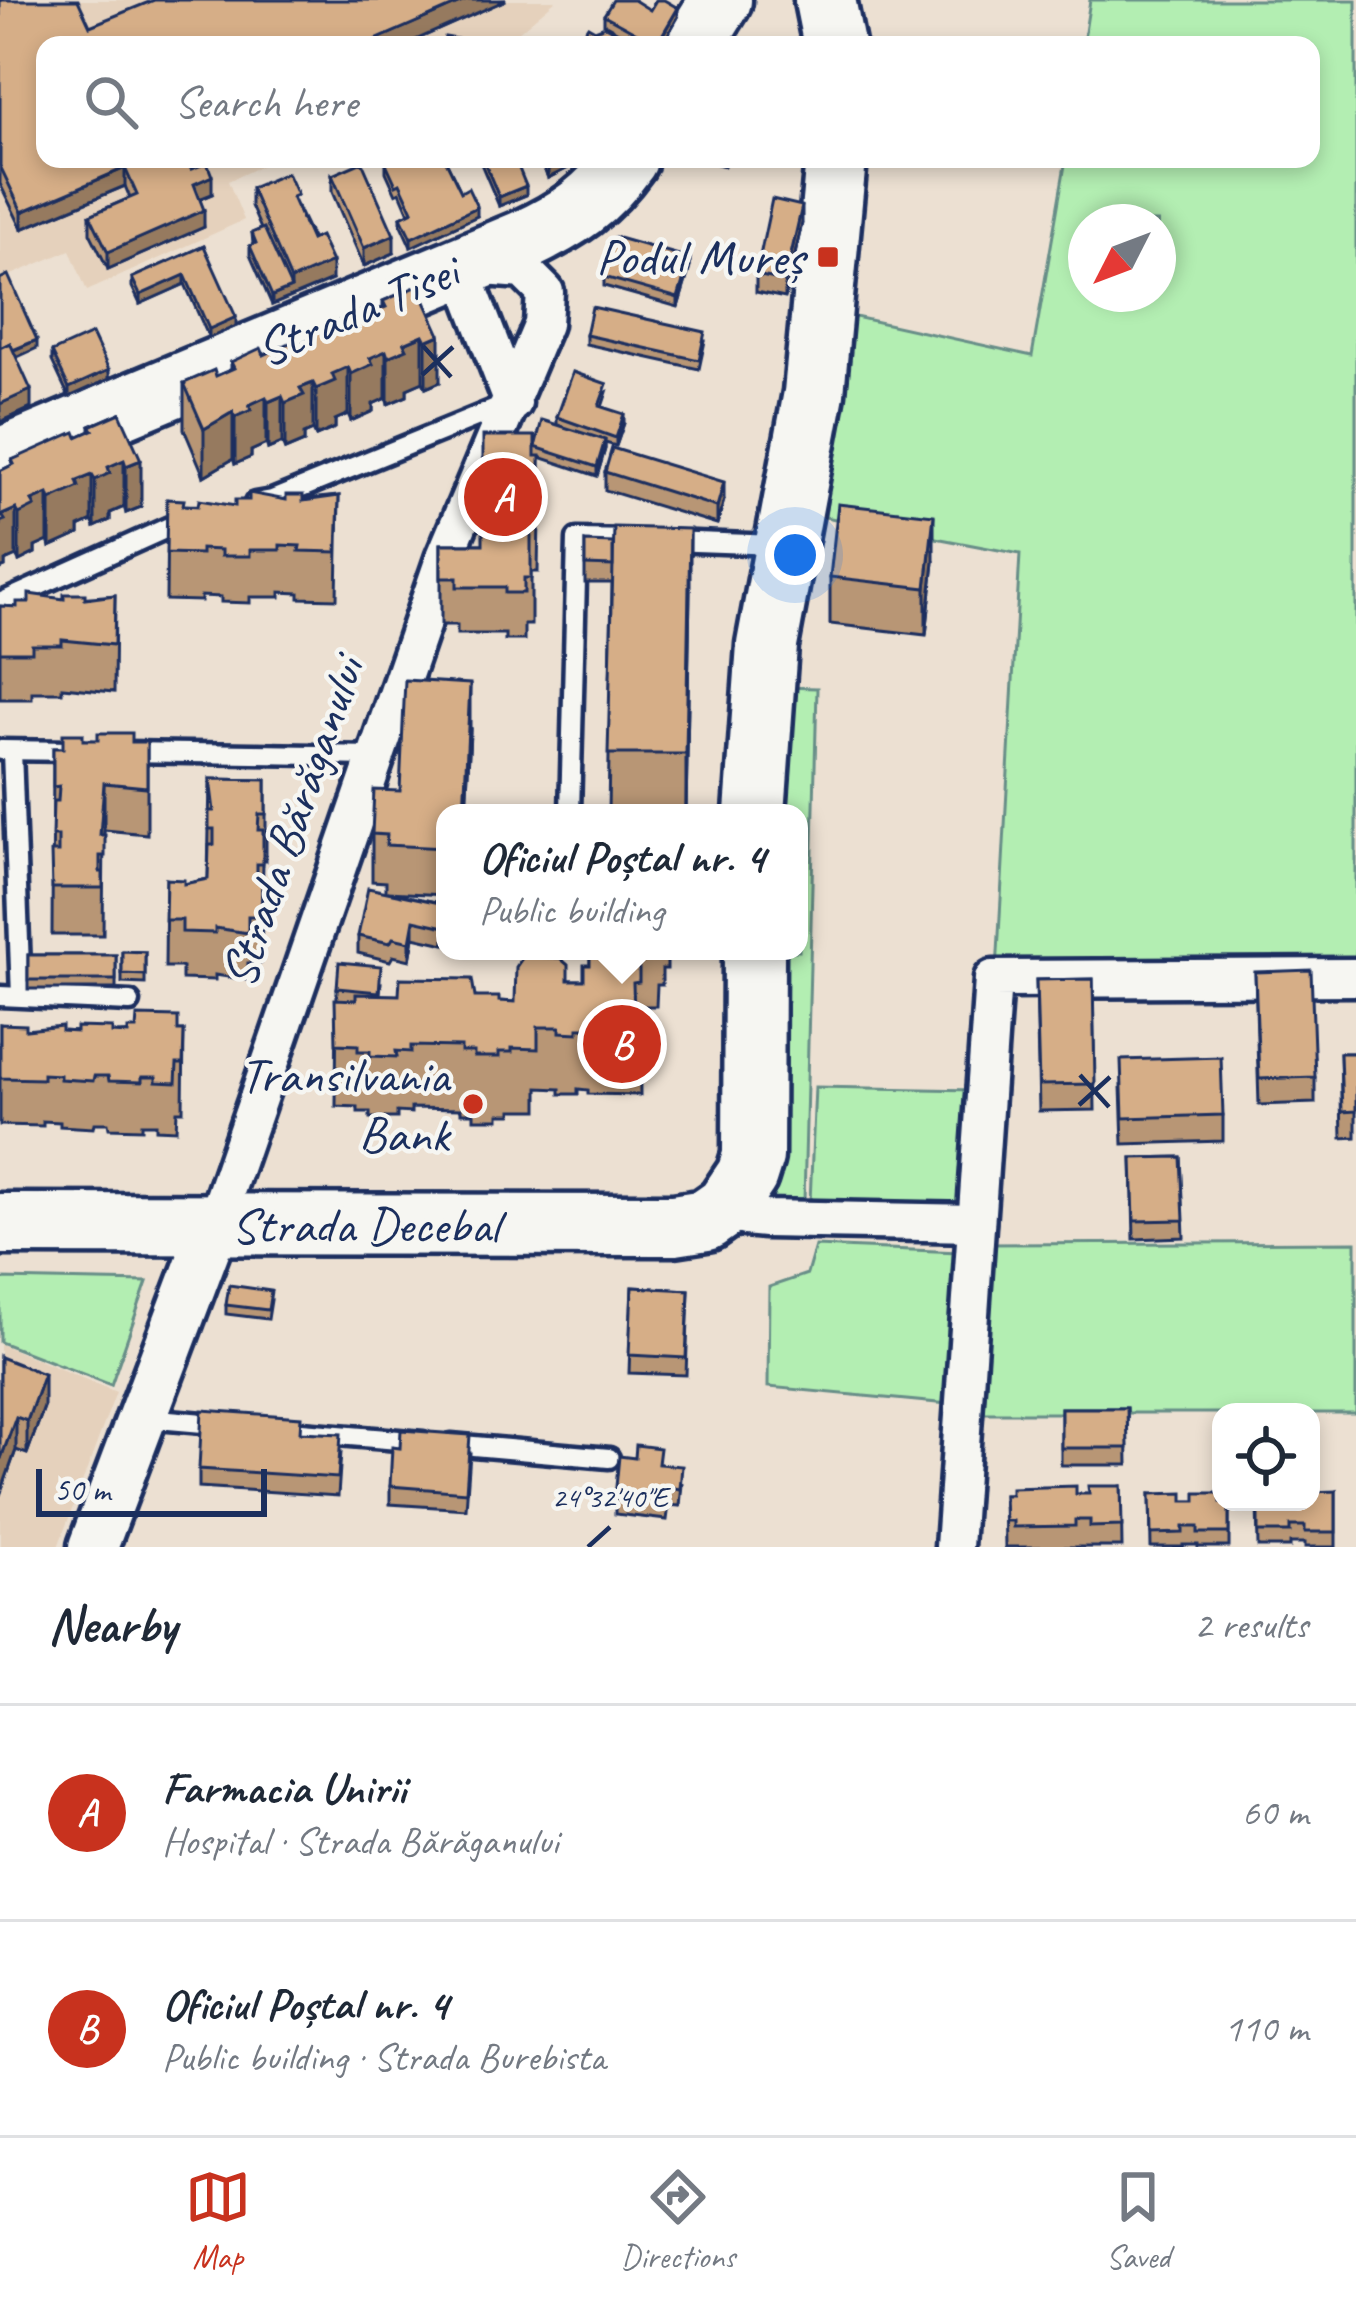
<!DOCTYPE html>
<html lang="en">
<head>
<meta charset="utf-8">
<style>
  :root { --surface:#fff; --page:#f6f6f7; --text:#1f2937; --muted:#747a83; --line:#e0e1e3; --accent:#c8321e }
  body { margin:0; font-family:Caveat,sans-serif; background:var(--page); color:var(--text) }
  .controls { position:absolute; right:36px; bottom:36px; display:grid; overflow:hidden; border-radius:24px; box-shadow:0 6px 18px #0003 }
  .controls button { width:108px; height:108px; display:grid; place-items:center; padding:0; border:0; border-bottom:3px solid var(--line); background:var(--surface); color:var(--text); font:60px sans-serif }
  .compass { position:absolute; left:1068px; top:204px; width:108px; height:108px; border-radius:50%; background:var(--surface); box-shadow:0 6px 18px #0003; rotate:228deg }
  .scale { position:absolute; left:36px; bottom:30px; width:231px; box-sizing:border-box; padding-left:12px; border:6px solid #1b2f5e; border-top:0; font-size:33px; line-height:42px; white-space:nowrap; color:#1b2f5e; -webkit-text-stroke:9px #f6f6f2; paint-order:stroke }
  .you { position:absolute; left:795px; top:555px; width:42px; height:42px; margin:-30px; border:9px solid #fff; border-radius:50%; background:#1a73e8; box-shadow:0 0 0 18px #1a73e833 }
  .badge { display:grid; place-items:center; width:78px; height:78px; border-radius:50%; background:var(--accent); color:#fff; font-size:39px; font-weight:700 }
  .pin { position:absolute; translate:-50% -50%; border:6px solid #fff; box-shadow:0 3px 12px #0006 }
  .popup { position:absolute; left:436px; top:804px; width:372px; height:156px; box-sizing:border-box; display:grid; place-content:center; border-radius:24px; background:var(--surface); filter:drop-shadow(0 3px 9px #0005); font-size:39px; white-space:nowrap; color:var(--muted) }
  .popup b { font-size:45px; color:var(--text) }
  .popup::after { content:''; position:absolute; left:50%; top:100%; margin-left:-24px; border:24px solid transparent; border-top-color:var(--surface) }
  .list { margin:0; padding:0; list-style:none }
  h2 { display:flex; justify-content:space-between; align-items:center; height:156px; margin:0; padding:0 48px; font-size:51px }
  h2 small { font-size:39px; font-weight:400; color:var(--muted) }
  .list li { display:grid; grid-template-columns:78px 1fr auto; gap:36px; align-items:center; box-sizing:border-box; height:216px; padding:0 48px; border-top:3px solid var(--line) }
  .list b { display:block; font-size:45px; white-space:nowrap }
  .list p { margin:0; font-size:39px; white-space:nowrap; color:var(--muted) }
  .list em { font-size:39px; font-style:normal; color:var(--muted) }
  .icon { flex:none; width:66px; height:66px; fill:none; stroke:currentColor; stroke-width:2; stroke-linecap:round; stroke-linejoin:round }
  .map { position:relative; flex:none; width:1356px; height:1547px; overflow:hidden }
  .search { position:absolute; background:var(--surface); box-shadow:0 6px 18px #0003; left:36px; right:36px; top:36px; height:132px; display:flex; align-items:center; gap:30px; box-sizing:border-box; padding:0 42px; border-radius:24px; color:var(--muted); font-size:45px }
  .sheet { height:588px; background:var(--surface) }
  nav { display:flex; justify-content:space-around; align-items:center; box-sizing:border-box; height:168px; border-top:3px solid var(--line); background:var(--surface); font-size:33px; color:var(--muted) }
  nav a { display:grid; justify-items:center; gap:6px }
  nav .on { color:var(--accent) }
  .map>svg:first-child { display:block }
  .built { fill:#e5d1bc }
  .green { fill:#b3eeb2; stroke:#678e88; stroke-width:3; fill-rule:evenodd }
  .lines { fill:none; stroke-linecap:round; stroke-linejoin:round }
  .service-casing { stroke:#1b2f5e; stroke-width:27 }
  .minor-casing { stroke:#1b2f5e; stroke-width:45 }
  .tertiary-casing { stroke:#1b2f5e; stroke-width:57 }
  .primary-casing { stroke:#1b2f5e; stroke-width:69 }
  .service { stroke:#f6f6f2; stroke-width:18 }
  .minor { stroke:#f6f6f2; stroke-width:36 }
  .tertiary { stroke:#f6f6f2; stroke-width:48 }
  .primary { stroke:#f6f6f2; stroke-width:60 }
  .wall { fill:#b89674; stroke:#1b2f5e; stroke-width:3 }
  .shaded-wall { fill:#967a5e; stroke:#1b2f5e; stroke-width:3 }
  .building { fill:#d6ae87; stroke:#1b2f5e; stroke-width:3 }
  .ticks { fill:none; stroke:#1b2f5e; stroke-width:4.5 }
  .poi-dot { fill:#c8321e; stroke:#f6f6f2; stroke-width:4.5 }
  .labels { text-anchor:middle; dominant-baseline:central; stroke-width:9; stroke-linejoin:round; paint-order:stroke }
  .poi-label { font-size:51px; fill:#1b2f5e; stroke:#f6f6f2; text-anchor:end }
  .street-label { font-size:51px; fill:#1b2f5e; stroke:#f6f6f2 }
  .ticks-label { font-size:30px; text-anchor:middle; fill:#1b2f5e; stroke:#f6f6f2; stroke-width:9; stroke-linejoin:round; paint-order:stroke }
</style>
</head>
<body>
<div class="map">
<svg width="1356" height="1547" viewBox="0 0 1356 1547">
  <rect width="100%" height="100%" fill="#ece0d2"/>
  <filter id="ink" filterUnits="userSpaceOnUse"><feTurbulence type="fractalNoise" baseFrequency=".00833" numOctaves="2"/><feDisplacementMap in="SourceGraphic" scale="24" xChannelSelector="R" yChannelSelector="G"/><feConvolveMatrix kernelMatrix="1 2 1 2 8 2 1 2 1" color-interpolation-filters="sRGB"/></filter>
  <g filter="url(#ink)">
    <!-- built -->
    <g class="built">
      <path d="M0,0H556L503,45H45V159H276L228,181L244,220L87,291L70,250L0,280Z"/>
      <path d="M0,1344L116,1392L58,1547H0Z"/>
    </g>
    <!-- green -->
    <g class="green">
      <path d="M1090,0H1356V969L997,971L1020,554L825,517L851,316L1032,356L1066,159H1311V45H1083ZM1086,222H1158V294H1086Z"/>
      <path d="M781,687L817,688L804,1201L768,1200L774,951H799V813H777Z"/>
      <path d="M815,1087L974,1090L966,1210L810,1202Z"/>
      <path d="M1356,1242V1413H984L987,1244Z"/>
      <path d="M815,1246L959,1252L949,1404L768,1387L769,1287L807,1274Z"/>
      <path d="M0,1279L147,1282L111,1385L0,1342Z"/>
    </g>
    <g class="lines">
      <!-- service casing -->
      <g class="service-casing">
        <g id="service">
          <path d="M255,503L272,500L508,404"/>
          <path d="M668,541L778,545"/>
          <path d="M0,603L187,519"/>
          <path d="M0,750L73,751"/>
          <path d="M12,751L21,996"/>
          <path d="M125,752L374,756"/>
          <path d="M570,813L577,539L634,540"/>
          <path d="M0,996L130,1002"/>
          <path d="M146,1418L226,1425"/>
          <path d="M277,1430L423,1442"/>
          <path d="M451,1444L609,1458"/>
        </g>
      </g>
      <!-- minor casing -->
      <g class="minor-casing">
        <g id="minor">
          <path d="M726,1206L745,1217L765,1219L976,1223"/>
          <path d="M214,1226L444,559L543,324L545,292L523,270L460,265L513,403"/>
          <path d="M954,1547L993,979L1356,977"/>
        </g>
      </g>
      <!-- tertiary casing -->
      <g class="tertiary-casing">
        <path id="tertiary" d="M93,1547L214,1226"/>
      </g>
      <!-- primary casing -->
      <g class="primary-casing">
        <g id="primary">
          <path d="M825,0L834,45"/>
          <path d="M693,45L721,0"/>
          <path d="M0,459L523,241C568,220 598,200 627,159"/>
          <path d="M755,813L767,645L814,393L836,159"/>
          <path d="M0,1224L674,1225L706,1220L726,1206L747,1175L753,1156L754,951"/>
        </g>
      </g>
      <!-- service -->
      <use href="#service" class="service"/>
      <!-- minor -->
      <use href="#minor" class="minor"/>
      <!-- tertiary -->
      <use href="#tertiary" class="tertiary"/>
      <!-- primary -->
      <use href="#primary" class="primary"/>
    </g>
    <!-- wall -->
    <g class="wall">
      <path d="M0,0L90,26L506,0L404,45H45L191,169L212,194L200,199L204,227L108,269L90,233V215L130,198L125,186L22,229L0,184Z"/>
      <path d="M650,10L678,17L662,45H642L604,24V15Z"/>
      <path d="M392,159H445L461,192L477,216L411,247L401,225V217L409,213L400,192L396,194L386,172V163Z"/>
      <path d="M479,159H515L526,195L499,206Z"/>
      <path d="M539,159H581L578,163L548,178Z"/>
      <path d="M700,159H727L724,166Z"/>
      <path d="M332,175L394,253L364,266L332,192Z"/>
      <path d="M251,188L297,207L332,280L272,305L250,255V246L253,244L252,233L261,229L251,206Z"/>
      <path d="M802,223L785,298L756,292V275Z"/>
      <path d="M204,246L236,326L209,338L185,284L140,304L132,287V278Z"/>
      <path d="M690,267L678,307L604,286V277Z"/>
      <path d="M418,286L440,382L426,388L423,382L407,389V396L388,404L386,398L373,404V411L351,421L348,414L335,420V428L316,436L313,430L304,434V442L285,450L282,443L268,449L266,444L251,451V457L235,464L233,459L204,476L184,429V383L216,376L231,370V362L298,345L312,339V333L383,308V301Z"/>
      <path d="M586,335L705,341L699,369L586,344Z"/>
      <path d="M52,352L109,379L69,397L52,361Z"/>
      <path d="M607,392L602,407L624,423L616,446L605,443V449L597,476L540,457L538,572H531V625H524V640H505V634H457V625H441V544H483L535,442L557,425V417Z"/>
      <path d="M120,413L141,507L126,513L124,507L110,513V520L95,527L92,521L79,527V534L50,547L48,541L35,547V553L19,561L16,556L5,561V567L0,569V471L12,465V460L77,437L90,431V426Z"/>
      <path d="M605,472L724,500L717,524L605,490Z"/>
      <path d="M339,496L337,599L299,598V593L280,592V597H250V603L221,602V597L201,596V601L166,600L167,499L184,505L235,506Z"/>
      <path d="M585,542L690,590L686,813H608L612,583H585Z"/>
      <path d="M934,562L926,635L830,624V577Z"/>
      <path d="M115,595L114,692L62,687V692H32V699H0V606L17,607L64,599Z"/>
      <path d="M470,731L466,813H445V895L388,892L445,904V944L414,937L410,960L393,956L390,961L358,953V936L386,892V882L372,881V834L400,791Z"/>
      <path d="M83,740L147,742V834L104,830L103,935H52L53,748H63Z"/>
      <path d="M210,779L266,780V861H263L261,963H248V980L215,975V980L182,979V967H165L166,879L184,884L208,879Z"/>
      <path d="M122,951L145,952V984L122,983Z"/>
      <path d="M590,951H667V969H662V985H657L656,1006H639L640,1095L588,1094V1090L578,1089V1094H560V1089L538,1088V1110H512V1114H499V1119H474V1113H461V1109L411,1108V1113L397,1112V1118H370V1112H358V1107L336,1106L337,988L381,983L380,995L475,997L499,1001L515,1002L568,980H584L590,965Z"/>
      <rect x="28" y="955" width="88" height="34"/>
      <path d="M1255,972L1315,1077V1103L1259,1105Z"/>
      <path d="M1093,979L1095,1110L1039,1111L1036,980Z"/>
      <path d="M0,1024L26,1030L112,1033L184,1031L183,1111H177L176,1130L156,1129V1124H142V1129L109,1128L108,1123H94L93,1128L60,1126V1122L43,1121V1126L0,1125Z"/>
      <path d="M1340,1053H1356V1137L1342,1138Z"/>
      <path d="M1121,1086L1223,1115V1141L1123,1144Z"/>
      <path d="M1181,1157L1184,1237L1134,1239L1132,1158Z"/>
      <path d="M632,1287L689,1290L686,1375L629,1373Z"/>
      <path d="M271,1300L268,1319L226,1314V1305Z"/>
      <path d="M0,1357L44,1407L27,1454L16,1450L0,1495Z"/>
      <path d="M1061,1408H1127L1128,1465H1061Z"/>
      <path d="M400,1448L470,1453L466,1509L390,1504V1486Z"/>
      <path d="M341,1452L338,1496L199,1487V1469Z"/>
      <path d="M660,1464L682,1484L680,1506L669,1505L667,1520L615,1514V1497Z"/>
      <path d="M1121,1486L1122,1547H1005L1004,1495L1088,1494Z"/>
      <path d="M1336,1491V1547H1305V1543H1290V1547H1258L1257,1502H1311Z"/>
      <path d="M1150,1494L1183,1501L1229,1502V1547H1198V1545H1183V1547H1151Z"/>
    </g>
    <!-- shaded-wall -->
    <g class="shaded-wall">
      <path d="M467,0H506L404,45H364Z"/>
      <path d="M678,8V17L662,45H657Z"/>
      <path d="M568,159H581L578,163L548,178V169Z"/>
      <path d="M125,168V186L22,229V212Z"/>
      <path d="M212,176V194L194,201V184Z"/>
      <path d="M526,186V195L499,206V197Z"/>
      <path d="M802,206V223L785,298V281Z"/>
      <path d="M477,207V216L411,247V238Z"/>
      <path d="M204,210V227L108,269V252Z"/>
      <path d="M394,235V253L364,266V248Z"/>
      <path d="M690,258V267L678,307V298Z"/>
      <path d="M332,262V280L272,305V296L291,288V280Z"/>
      <path d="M185,275V284L140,304V295Z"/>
      <path d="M236,317V326L209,338V329Z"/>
      <path d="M423,335V382L407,389V396L388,404V357L404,343Z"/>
      <path d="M440,335V382L426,388V341Z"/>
      <path d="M37,340V348L0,365V356Z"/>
      <path d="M386,351V398L373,404V411L351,421V374L370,358Z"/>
      <path d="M348,367V414L335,420V428L316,436V389L332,374Z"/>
      <path d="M109,370V379L69,397V388Z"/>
      <path d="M313,383V430L304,434V442L285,450V403L300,388Z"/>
      <path d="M31,390V408L0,422V404Z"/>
      <path d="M282,396V443L268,449V402Z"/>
      <path d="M266,397V444L251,451V457L235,464V417L249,405Z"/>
      <path d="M233,412V459L204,476V429Z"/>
      <path d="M624,414V423L616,446V438Z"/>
      <path d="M605,440V449L597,476V467Z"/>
      <path d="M124,460V507L110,513V520L95,527V480L108,467Z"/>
      <path d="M141,460V507L126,513V466Z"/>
      <path d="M92,475V521L79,527V534L50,547V500L77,481Z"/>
      <path d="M724,482V500L717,524V507Z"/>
      <path d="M48,494V541L35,547V553L19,561V514L32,501Z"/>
      <path d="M16,509V556L5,561V567L0,569V522L2,515Z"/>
      <path d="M934,515V562L926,635V588Z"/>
      <path d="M690,529V590L686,813V754Z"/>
      <path d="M470,684V731L466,813H464Z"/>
      <path d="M104,783V830L102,856L100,835Z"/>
      <path d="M414,920V937L410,960V942Z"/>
      <path d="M44,1374V1407L27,1454V1421Z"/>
      <path d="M16,1417V1450L0,1495V1461Z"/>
    </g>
    <!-- building -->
    <g class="building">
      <path d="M0,0H78L90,26L154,0H467L364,45H45V159H186L191,169L207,163L212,176L194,184L204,210L108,252L90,215L137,195L125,168L22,212L0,166Z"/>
      <path d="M613,0H634L650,10L656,0H664L678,8L657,44L604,15Z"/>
      <path d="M588,26L595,30L605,26L641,45H586L589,41L581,37Z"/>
      <path d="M445,37L457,39L456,45H443Z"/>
      <path d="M394,159H445L461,192L468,188L477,207L411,238L401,217L413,211L400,183L396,185L386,163Z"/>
      <path d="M483,159H515L526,186L499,197Z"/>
      <path d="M544,159H568L548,169Z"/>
      <path d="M362,162L394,235L364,248L332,175Z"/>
      <path d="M287,173L297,195L292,197L311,240L320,236L332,262L291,280L251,188Z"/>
      <path d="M772,199L802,206L785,281L756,275Z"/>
      <path d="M264,228L291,288L272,296L250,246L256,243L252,233Z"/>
      <path d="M615,237L690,258L678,298L604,277Z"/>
      <path d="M204,246L236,317L209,329L185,275L140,295L132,278Z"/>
      <path d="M8,275L37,340L13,350L10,343L0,348V279Z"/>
      <path d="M418,286L440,335L426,341L423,335L404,343L407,349L388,357L386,351L370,358L373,364L351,374L348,367L332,374L335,381L316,389L313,383L300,388L304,395L285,403L282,396L268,402L266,397L249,405L251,410L235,417L233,412L204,429L184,383L214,370L216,376L234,368L231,362L261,348L264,355L296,340L298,345L315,338L312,333L366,309L368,315L386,307L383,301Z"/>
      <path d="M592,307L705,332L699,360L586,335Z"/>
      <path d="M92,334L109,370L69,388L52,352Z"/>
      <path d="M10,343L31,390L0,404V348Z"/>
      <path d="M573,372L607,384L599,406L624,414L616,438L557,417Z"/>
      <path d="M120,413L141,460L126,466L124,460L108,467L110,473L95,480L92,475L77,481L79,487L50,500L48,494L32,501L35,506L19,514L16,509L2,515L5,520L0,522V471L14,464L12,460L75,432L77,437L93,430L90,426Z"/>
      <path d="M542,420L605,440L597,467L535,447Z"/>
      <path d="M483,436H535V456H540V472H532V509H538V525L531,526V578H524V593H505V587H457V578H441V544H483Z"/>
      <path d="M612,448L724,482L717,507L605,472Z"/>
      <path d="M249,493L286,500V495H303V501L339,496L337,552L299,551L300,546L280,545V550H250V556H221V550L201,549V554L166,553L167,499L184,500L183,505L198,506L199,500L235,506V500H249Z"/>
      <path d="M838,504L934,515L926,588L830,577Z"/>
      <path d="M614,527L690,529L686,754H608Z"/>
      <path d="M585,542L613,543V566L585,565Z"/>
      <path d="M29,594L64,599V594H85V599L115,595L114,645L62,640V645H32V652H0V606L17,607V602H29Z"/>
      <path d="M405,680L470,684L464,813H445V848L386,845L387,835L372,834L374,790L400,791Z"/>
      <path d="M98,733H132V742H147V787L104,783L100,835H105V856H100V872H103V888H52L51,852H58V836H52L53,801H58L59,786L53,787V748H63V734H83V740H98Z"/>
      <path d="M210,779L266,780V814H259L258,830H263V864H257V881L262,882L261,916H248V933L215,928V933L182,932V920H165L166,879L184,880V884L208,879L209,845H214V829H209V811H214Z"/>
      <path d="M368,888L445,904V927L414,920L410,942L393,938L390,943L358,936Z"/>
      <path d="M122,951L145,952V975L122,974Z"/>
      <path d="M590,951H633V967L639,966V982L633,983L634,1015H640V1033L588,1032L589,1028H578V1033L560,1032V1027H538V1049L512,1048V1052H499V1057H474V1052H461V1047L411,1046V1052L396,1051L397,1057L370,1056V1051H358V1045L336,1044L335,999L356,1000V994L399,995L400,978L472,979L475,997H499V1001L515,1002L516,967L523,957L560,958L568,965V980H584V965H590Z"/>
      <rect x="28" y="955" width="88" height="25"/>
      <path d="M339,962L381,966L379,992L337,988Z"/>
      <path d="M1311,970L1315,1077L1259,1079L1255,972Z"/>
      <path d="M1093,979L1095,1084L1039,1085L1036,980Z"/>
      <path d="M137,1016L178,1017V1031H184L183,1064H177L176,1083L156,1082V1077H142V1082L109,1081L108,1076H94L93,1081L60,1079V1075L43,1074V1079L0,1078V1024L26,1025V1030L62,1026V1031L76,1032V1027L112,1028V1033L128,1034V1029H136Z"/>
      <path d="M1340,1053H1356V1111L1342,1112Z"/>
      <path d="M1221,1057L1223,1115L1123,1118L1121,1060Z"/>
      <path d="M1181,1157L1184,1220L1134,1221L1132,1158Z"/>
      <path d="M229,1285L271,1291L268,1310L226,1305Z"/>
      <path d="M632,1287L689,1290L686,1358L629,1355Z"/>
      <path d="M0,1357L44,1374L27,1421L16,1417L0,1461Z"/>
      <path d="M1061,1408H1127L1128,1448H1061Z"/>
      <path d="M202,1410L301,1417L300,1432L341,1434L338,1478L199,1469Z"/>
      <path d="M401,1430L470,1435L466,1492L390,1486L392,1447L400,1448Z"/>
      <path d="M636,1445L660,1448L658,1464L682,1466L680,1489L669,1487L667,1502L615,1497L619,1456L635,1458Z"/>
      <path d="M1076,1486V1494H1089L1088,1486H1121L1122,1526L1090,1527V1520H1075V1526L1013,1527V1521H1005L1004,1495H1011V1488Z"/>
      <path d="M1336,1491V1532H1305V1526H1290V1532H1258V1502H1311V1492Z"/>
      <path d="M1183,1493V1501H1196V1493H1221V1502H1229V1533H1198V1527H1183V1533L1151,1534L1150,1494Z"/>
    </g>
  </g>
  <!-- ticks -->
  <path class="ticks" d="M423,346L451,377M422,375L453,347M1080,1075L1109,1107M1079,1105L1110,1077M588,1547L610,1527"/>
  <!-- markers -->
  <g class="poi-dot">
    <rect x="816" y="245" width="24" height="24" rx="6"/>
    <circle cx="473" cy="1104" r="12"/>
  </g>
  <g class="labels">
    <!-- poi labels -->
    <g class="poi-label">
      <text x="804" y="257">Podul Mureș</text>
      <text x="449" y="1075">Transilvania<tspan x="449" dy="59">Bank</tspan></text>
    </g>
    <!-- street labels -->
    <g class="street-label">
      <text transform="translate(357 310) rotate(-23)">Strada Tisei</text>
      <text transform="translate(292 822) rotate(-71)">Strada Bărăganului</text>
      <text x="365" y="1225">Strada Decebal</text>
    </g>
  </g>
  <g class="ticks-label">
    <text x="610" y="1507">24°32'40"E</text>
  </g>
</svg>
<div class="controls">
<button><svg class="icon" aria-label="locate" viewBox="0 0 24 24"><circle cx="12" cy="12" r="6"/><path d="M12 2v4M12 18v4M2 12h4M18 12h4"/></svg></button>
</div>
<svg class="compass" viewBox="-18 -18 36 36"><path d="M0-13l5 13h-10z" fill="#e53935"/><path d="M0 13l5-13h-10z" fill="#747a83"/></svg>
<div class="scale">50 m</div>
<div class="you"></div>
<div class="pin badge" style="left:503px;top:497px">A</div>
<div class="pin badge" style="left:622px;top:1044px">B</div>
<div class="popup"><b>Oficiul Poștal nr. 4</b>Public building</div>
<div class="search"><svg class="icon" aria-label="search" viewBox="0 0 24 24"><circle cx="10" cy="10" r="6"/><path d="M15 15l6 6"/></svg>Search here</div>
</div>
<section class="sheet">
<h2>Nearby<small>2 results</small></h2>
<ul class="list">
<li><span class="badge">A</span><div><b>Farmacia Unirii</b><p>Hospital · Strada Bărăganului</p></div><em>60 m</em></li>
<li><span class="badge">B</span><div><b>Oficiul Poștal nr. 4</b><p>Public building · Strada Burebista</p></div><em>110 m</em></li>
</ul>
</section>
<nav>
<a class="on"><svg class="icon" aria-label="map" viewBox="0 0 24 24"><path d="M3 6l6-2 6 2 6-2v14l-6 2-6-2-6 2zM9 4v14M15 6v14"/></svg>Map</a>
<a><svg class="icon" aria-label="directions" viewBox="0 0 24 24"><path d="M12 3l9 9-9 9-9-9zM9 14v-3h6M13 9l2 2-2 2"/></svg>Directions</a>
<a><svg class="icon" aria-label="saved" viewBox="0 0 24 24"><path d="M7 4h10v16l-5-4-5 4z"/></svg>Saved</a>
</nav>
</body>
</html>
